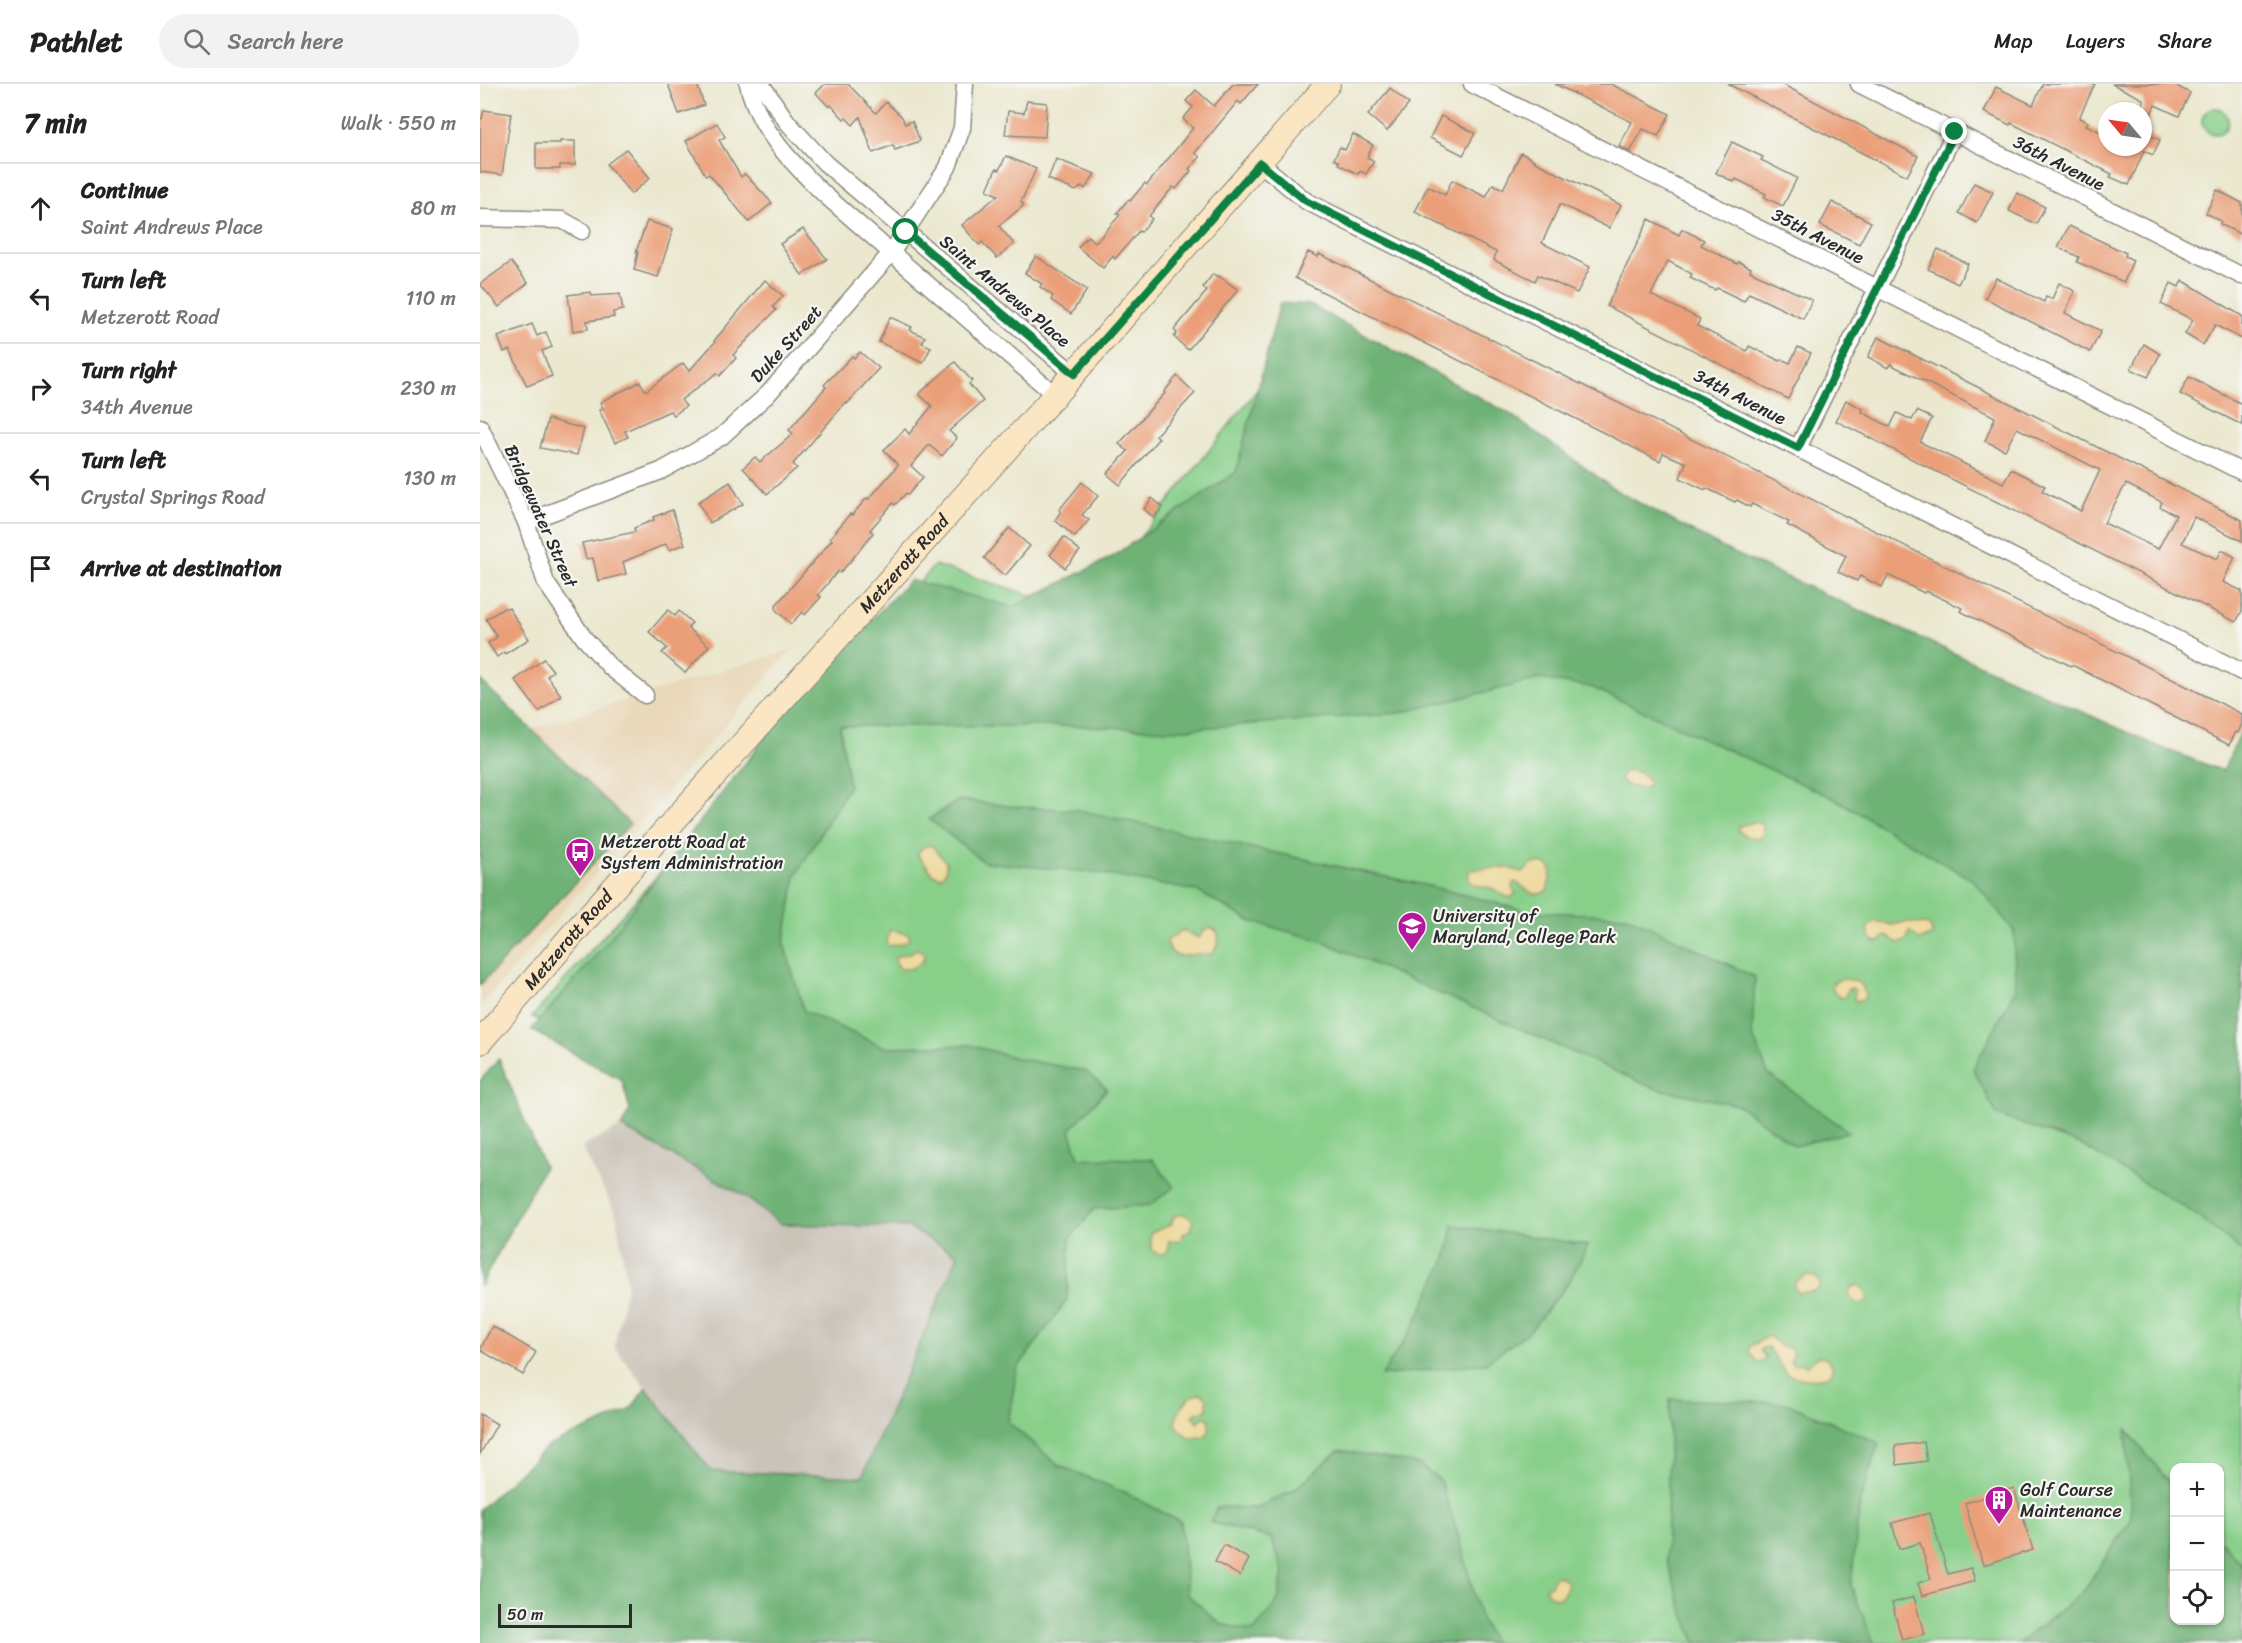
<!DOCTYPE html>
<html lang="en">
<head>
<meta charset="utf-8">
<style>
  :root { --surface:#fff; --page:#f2f2f2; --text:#222; --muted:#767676; --line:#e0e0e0 }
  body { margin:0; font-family:Sriracha,sans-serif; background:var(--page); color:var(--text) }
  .controls { position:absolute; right:18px; bottom:18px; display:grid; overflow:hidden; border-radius:12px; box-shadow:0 2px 4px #0004 }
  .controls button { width:54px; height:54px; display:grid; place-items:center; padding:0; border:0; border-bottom:2px solid var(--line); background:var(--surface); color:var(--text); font:30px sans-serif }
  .compass { position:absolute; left:1618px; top:18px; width:54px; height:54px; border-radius:50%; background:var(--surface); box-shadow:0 2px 4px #0004; rotate:299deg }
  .scale { position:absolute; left:18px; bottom:15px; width:134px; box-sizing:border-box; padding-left:6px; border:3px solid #2b2b2b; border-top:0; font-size:16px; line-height:21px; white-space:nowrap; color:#2b2b2b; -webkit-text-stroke:4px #f6f6f2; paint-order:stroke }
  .stop { position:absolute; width:18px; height:18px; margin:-14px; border:4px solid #0b8043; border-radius:50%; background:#fff }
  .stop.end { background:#0b8043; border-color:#fff; box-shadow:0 2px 6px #0008 }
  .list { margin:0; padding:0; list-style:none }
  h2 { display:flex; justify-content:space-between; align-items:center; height:78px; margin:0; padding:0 24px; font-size:26px }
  h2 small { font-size:20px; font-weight:400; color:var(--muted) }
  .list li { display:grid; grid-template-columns:39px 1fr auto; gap:18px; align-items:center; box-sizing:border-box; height:90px; padding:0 24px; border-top:2px solid var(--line) }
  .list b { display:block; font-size:22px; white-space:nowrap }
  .list p { margin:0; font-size:20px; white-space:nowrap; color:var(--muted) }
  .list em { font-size:20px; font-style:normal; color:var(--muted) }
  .icon { flex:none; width:33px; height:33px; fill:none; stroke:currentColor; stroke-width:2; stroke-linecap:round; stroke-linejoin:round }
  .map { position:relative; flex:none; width:1762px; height:1559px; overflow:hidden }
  header { display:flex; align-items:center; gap:36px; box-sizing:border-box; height:84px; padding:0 30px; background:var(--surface); border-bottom:2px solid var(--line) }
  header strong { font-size:28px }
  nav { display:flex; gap:33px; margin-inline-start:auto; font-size:21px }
  .search { width:420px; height:54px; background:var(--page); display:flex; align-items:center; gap:15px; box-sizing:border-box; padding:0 21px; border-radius:33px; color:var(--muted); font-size:22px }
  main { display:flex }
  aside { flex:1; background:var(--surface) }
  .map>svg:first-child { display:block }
  .built { fill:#ead8ba }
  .industrial { fill:#cac3b8 }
  .green { fill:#88cf8a; stroke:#5a7d5a; stroke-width:1.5; fill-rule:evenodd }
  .forest { fill:#6eb276; stroke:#4c6e50; stroke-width:1.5 }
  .sand { fill:#eeda9e; stroke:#8c8264; stroke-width:1.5 }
  .building { fill:#eb9f78; fill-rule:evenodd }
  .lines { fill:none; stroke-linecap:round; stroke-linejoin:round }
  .street-casing { stroke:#8b8a7d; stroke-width:19 }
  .secondary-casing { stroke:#8b8a7d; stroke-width:26 }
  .street { stroke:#fff; stroke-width:16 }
  .secondary { stroke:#fbe6c4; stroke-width:24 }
  .route { stroke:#0b8043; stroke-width:8 }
  .labels { text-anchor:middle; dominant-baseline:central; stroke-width:4.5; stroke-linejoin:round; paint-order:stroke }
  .street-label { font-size:18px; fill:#2b2b2b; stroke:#f6f6f2 }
  .poi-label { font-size:18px; fill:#2b2b2b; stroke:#f6f6f2; text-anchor:start }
</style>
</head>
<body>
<header>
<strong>Pathlet</strong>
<div class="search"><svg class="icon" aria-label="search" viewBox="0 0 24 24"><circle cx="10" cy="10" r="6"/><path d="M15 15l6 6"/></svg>Search here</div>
<nav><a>Map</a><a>Layers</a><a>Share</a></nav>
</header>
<main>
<aside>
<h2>7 min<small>Walk · 550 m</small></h2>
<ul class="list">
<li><svg class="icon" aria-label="ahead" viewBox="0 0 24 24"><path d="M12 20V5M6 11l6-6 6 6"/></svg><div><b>Continue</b><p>Saint Andrews Place</p></div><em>80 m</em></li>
<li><svg class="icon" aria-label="left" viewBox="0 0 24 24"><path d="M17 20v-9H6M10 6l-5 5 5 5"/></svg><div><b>Turn left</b><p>Metzerott Road</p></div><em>110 m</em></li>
<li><svg class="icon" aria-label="right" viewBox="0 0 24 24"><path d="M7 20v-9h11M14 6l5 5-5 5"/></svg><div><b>Turn right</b><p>34th Avenue</p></div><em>230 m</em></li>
<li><svg class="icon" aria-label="left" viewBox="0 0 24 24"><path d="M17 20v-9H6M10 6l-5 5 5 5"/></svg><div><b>Turn left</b><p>Crystal Springs Road</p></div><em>130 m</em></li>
<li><svg class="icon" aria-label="arrive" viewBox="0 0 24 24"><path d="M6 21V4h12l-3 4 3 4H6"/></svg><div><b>Arrive at destination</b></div></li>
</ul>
</aside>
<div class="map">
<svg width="1762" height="1559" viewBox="0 0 1762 1559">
  <rect width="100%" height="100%" fill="#f6f6f2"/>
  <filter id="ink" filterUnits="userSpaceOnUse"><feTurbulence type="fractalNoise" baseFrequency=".0167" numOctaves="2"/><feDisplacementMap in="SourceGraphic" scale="12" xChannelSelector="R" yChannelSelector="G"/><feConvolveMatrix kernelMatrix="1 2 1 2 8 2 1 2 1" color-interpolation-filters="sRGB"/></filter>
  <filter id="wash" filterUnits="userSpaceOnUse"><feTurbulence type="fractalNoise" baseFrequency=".008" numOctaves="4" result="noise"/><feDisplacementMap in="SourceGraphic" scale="24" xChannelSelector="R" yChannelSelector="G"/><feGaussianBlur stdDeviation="1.35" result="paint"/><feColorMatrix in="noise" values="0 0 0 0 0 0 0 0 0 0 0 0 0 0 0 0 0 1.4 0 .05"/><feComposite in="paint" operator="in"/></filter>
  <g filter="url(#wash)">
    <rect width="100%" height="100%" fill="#ebe8cf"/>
    <!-- built -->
    <path class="built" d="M313,565L275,607L0,923V649L5,659Z"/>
    <!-- industrial -->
    <path class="industrial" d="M141,1043L263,1111L301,1140L428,1143L479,1171L382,1394L231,1387L134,1263L147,1200L136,1130L102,1063Z"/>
    <!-- green -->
    <g class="green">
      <circle cx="1735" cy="37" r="13"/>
      <path d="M815,258L1234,478L1762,714V1559H327L512,1125L52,933L289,665L455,481L602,527ZM1694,1384H1740V1536H1694Z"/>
    </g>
    <!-- forest -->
    <g class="forest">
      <path d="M800,219L830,221L1028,329L1139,408L1243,464L1682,664L1743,687L1762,645V1167L1709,1126L1601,1061L1517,1031L1493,985L1535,906L1534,847L1494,797L1357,716L1111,603L1059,595L920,629L691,646L605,642H360L369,702L316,791L304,860L324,927L404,963L490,961L536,974L605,987L627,1005L590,1046L599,1074L672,1075L694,1103L670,1121L614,1125L590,1155L587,1216L537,1285L528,1338L578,1381L646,1409L701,1438L707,1510L740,1540L774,1547L798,1517L803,1487L791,1454L730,1438L737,1423L776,1424L814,1406L859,1366L938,1380L960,1396L981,1460L1000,1534L1014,1559H0V1425L68,1362L150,1326L166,1304L231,1387L382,1393L478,1171L428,1143L301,1140L263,1111L141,1043L150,1026L142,996L51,946L123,863L314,616L430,496L533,523L630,474L756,388Z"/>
      <path d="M0,596L150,740L0,901Z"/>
      <path d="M479,716L538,723L598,726L953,803L1047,827L1147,832L1275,893L1272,950L1288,990L1369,1048L1315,1062L1258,1021L1173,1004L842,857L770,837L717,807L611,788L504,778L449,735Z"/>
      <path d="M19,975L64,1083L0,1203V997Z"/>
      <path d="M973,1141L1108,1161L1089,1198L1050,1247L1005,1279L901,1292L934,1242L968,1169Z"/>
      <path d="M1190,1315L1306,1319L1399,1359L1380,1417L1371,1502L1394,1559H1216L1203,1528L1186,1473Z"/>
      <path d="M1646,1345L1694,1404V1536H1740V1456L1762,1481V1559H1539L1602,1509L1651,1436Z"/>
    </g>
    <!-- sand -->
    <g class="sand">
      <path d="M1148,686C1156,686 1167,691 1169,699L1167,703C1158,705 1148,703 1141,697V693L1144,688Z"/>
      <path d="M1274,738L1283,740V750L1280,754L1268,753L1258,747L1259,742Z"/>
      <path d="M451,761L466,778V787L461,793L453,790L437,770L443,763Z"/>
      <path d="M1059,779L1067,781L1071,785C1071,793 1069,800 1067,807C1053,816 1046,803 1035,798L1032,803L1036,809L1030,814C1022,811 1014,804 1007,803C996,801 986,801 989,787C992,785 1025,783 1029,784C1034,785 1037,788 1043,788L1051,780Z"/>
      <path d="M1395,837L1412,841L1426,838L1449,841L1453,849L1451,852L1440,856L1429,847L1426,857C1416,862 1413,854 1405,852L1399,858C1391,858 1388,851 1388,843Z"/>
      <path d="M731,844L737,847C740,858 739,862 731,870C726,871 721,870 717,870C702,873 690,875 687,857L702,846L719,854L725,846Z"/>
      <path d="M410,846L428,850L430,855L424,859L409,862L406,859Z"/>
      <path d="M436,865L443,867L444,874L441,879L430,885H420L415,876L417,872L430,869Z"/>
      <path d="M1361,895L1373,896L1382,901L1385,911L1384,915L1376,917L1374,915L1375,906L1372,904L1368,905L1364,914L1359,913L1352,904L1354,898Z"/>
      <path d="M704,1130L713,1136L711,1146L704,1149L701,1156L689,1157V1165L683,1170H678L672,1166L670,1154L672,1148L691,1141L694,1132Z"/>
      <path d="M1326,1191L1337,1194L1340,1199L1339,1203L1334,1207L1318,1209L1314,1202L1316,1198Z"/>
      <path d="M1378,1201C1385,1204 1386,1209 1388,1216C1381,1224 1373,1218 1368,1212L1371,1204Z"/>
      <path d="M1286,1253H1290L1300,1262L1310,1264L1314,1272L1310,1277L1313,1281L1321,1279L1327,1282C1335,1269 1349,1270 1353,1285L1351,1290C1336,1298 1321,1296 1306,1290L1288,1263L1282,1264L1280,1266L1286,1274V1276L1277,1278L1269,1268L1270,1262Z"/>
      <path d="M721,1309L727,1314V1326L716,1329L713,1332L718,1339L723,1333L729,1334V1348L723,1353L709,1354C686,1337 698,1331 709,1313Z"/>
      <path d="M1077,1492L1083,1494L1087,1499L1085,1508L1079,1514L1069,1511L1065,1504L1072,1500L1073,1496Z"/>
    </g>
    <g id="blocks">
      <!-- building -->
      <g class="building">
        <path d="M188,0H217L224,21L199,30Z"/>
        <path d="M345,0H368L396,29L406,18L422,33L425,40L432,37L440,57L415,66L413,61L393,69L380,33L373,41L366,34L364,35L351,21L349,23L336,9Z"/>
        <path d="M753,0H778L761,20L758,17L715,69L720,73L709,85L711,87L696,105L693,103L669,132L672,135L661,148L659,147L635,175L633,172L623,184L598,163L608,152L614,158L618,156L640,131L637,129L648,116L650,117L665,99L667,101L713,44L703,35L713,23L706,17L716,6L734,22Z"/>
        <path d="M1075,0H1131L1190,30L1178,52L1163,45L1150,68L1139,62L1152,38Z"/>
        <path d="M1248,0H1302L1438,72L1427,92Z"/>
        <path d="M1563,0H1615L1599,34L1608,38L1606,41L1627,51V63H1663V15L1632,0H1693L1710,9L1699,32L1675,21L1663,48L1680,56L1673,71L1664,67L1649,101L1630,93L1632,90L1531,39L1530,41L1504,28L1516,3L1553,21Z"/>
        <path d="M910,4L929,20L907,47L888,31Z"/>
        <path d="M547,17L567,19L565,53L525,51L528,27L544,29Z"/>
        <path d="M4,26L31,30L22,91L0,88V34L2,35Z"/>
        <path d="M961,32L995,49L983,71L950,54Z"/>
        <path d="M237,39L245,53L239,56L261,93L265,90L292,119L269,138L229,90L226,92L206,57Z"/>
        <path d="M873,50L893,61L887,73L894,77L886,90L880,87L878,90L858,80L859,78L854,75L860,63L865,66Z"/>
        <path d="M80,57H95V81H80V85H56V59H80Z"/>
        <path d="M1252,58L1283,73L1281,76L1317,94L1303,122L1284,113L1286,110L1256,95L1254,98L1236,89Z"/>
        <path d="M146,65L170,94L151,110L127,80Z"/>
        <path d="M1041,69L1054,76L1053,77L1141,121L1129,144L1080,120L1062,159L1110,183L1097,209L1058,191L1055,197L1014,176L1016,168L935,128L948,102L965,111L972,96L1006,113L1013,100L1023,105Z"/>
        <path d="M526,72L556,85L541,118L544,121L519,142L534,160L517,174L502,158L499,161L482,141L518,111L507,106L516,85L519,86Z"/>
        <path d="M576,75L615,90L605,105L602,102L596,107L568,95Z"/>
        <path d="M1494,99L1513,108L1497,139L1479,129Z"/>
        <path d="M1737,106L1762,119V151L1740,140L1741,137L1726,129Z"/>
        <path d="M1537,109L1565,123L1556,140L1529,127Z"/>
        <path d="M1352,118L1391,138L1379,160L1340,141Z"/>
        <path d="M1169,135L1199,151L1202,145L1224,156L1221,161L1257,180L1259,178L1271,184L1270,187L1332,216L1323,235L1269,209L1264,217L1237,204L1235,206L1210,194L1212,190L1188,177L1171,211L1220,235L1217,242L1267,267L1269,262L1300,277L1301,275L1310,279L1318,263L1331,269L1308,315L1127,222Z"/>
        <path d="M167,137L193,145L178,193L154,186L158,168H156Z"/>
        <path d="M1589,142L1646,169L1645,172L1653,176L1644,198L1597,178L1599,173L1578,163Z"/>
        <path d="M323,145L347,175L322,191L300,160Z"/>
        <path d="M1458,165L1488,180L1478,200L1448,185Z"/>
        <path d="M828,168L838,173L839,170L852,176L1762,630V640L1758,649L1756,648L1749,661L1592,581L1591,582L1496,535L1480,527L1482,524L1446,507L1444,509L1408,491L1402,503L1380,492L1377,497L1358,488L1366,472L1307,441L1309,438L1272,420L1270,423L1257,416L1255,418L1226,404L1225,406L1200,394L1206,379L1183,369L1180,377L815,194Z"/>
        <path d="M556,172L607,206L591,230L571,216L573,212L560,203L562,200L545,189Z"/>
        <path d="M31,178L48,199L19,223L0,200Z"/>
        <path d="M733,190L738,193L739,192L758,206L708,266L694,253L697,249L694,246L727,207L723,203Z"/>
        <path d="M1516,194L1564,218L1566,213L1572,215L1579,199L1595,207L1585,229L1621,247L1610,268L1505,214Z"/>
        <path d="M285,196L303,212L293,223L296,226L253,271L256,274L240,292L237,289L201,316L206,322L194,331L190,327L145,347L148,353L135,359L119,326L123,325L120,318L160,298L166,307L203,279L209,287L235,258L234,257Z"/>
        <path d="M1702,196L1762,232V255L1735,241L1723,261L1705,250L1713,236L1681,220L1691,199L1699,203Z"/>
        <path d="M111,208L112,212L140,210L143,226L133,228L134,233L107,237L108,245L93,247L88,211Z"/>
        <path d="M410,233L432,243L430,246L445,253L442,259L451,263L443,279L399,258Z"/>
        <path d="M52,240L57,252L66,248L72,263L62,267L72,292L47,302L30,266L24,268L18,253Z"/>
        <path d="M1398,253L1762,436V457L1714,433L1702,459L1737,475L1742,466L1755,473L1743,498L1762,507V527L1756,538L1356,337L1366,316L1383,325L1382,328L1410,343L1417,329L1432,336L1437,327L1452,334L1440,358L1523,399L1531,385L1565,402L1562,407L1601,427L1620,386L1537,344L1525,366L1505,357L1515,333L1410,280L1408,284L1388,273ZM1646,400L1682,418L1680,423L1696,431L1678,465L1624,439Z"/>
        <path d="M1664,260L1680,270L1668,293L1651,285Z"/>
        <path d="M380,268L399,284L367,320L366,318L313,380L317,384L287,410L263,384L275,373L280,378L313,350L309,346L346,303L344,301L372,272L374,274Z"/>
        <path d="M475,278L492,297L489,300L503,317L469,347L477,354L462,372L449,361L431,382L443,393L428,411L426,409L415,421L413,419L390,446L393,449L373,474L360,489L358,487L338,511L341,513L325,531L322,528L311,540L296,526V521L352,456L350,454L370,430L372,431L387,414L389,415L418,381L404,366L425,345L429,350L452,322L439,310Z"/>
        <path d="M697,292L715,309L676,351L679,354L640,401L627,390L648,367L639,360L685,309L684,308Z"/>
        <path d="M1709,293L1762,320V341L1700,310Z"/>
        <path d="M68,335L104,345L97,371L60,364Z"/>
        <path d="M250,398L263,420L230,439L218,418Z"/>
        <path d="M602,398L618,412L602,431L609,436L595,453L575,436L581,427L579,426Z"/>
        <path d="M672,414L683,423L674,434L664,425Z"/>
        <path d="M192,426L205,460L189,466L186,460L143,478L146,490L118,497L113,474L106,475L102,459L155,448L154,444L174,436L173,433Z"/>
        <path d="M529,444L550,462L525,492L504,474Z"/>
        <path d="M584,453L600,467L585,484L570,471Z"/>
        <path d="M24,524H29L49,555L25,570L24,568L17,573L8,559L17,553L6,535Z"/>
        <path d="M188,526L195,532L199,527L212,539L208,544L229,562L205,589L182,569L187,564L169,548Z"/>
        <path d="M64,575L73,587L67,592L81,611L59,628L35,596Z"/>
        <path d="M12,1242L56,1268L43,1291L0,1266Z"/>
        <path d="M0,1330L17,1340L0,1370Z"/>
        <path d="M1444,1358L1447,1377L1417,1381L1415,1362Z"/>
        <path d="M1534,1404L1553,1466L1503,1481L1485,1419Z"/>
        <path d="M1450,1429L1468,1490L1491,1484L1495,1497L1442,1512L1438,1499L1451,1495L1440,1459L1419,1465L1412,1439Z"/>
        <path d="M744,1461L769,1475L760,1492L735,1478Z"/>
        <path d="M1434,1513L1444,1550L1422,1556L1412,1519Z"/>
      </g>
    </g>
  </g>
  <g filter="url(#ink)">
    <use href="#blocks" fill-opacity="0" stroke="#8b8a7d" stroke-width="1.5"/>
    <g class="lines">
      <!-- street casing -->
      <g class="street-casing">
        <g id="street">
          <path d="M268,0C279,47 312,79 345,111L575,311"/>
          <path d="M281,0L308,39L345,79L594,290"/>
          <path d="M992,0L1762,388"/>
          <path d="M1379,0L1762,192"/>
          <path d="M780,79L826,117L1762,588"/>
          <path d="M0,134L82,136L102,147"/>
          <path d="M0,343L46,438L66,499L104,554L130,583L165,611"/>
          <path d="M1318,364L1475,48"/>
          <path d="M46,438L181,387L241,353L288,310L411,169L468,83L482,44L485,0"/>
        </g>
      </g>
      <!-- secondary casing -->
      <g class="secondary-casing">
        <g id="secondary">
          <path id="s1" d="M0,958L105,836L575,311L848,0"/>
        </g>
      </g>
      <!-- street -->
      <use href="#street" class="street"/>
      <!-- secondary -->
      <use href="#secondary" class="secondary"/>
    </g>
  </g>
  <g class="lines" filter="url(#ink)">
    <!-- route -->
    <path class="route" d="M426,148L594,290L780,79L826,117L1318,364L1475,48"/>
  </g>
  <!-- icons -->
  <defs>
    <g id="bus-pin" transform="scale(1.5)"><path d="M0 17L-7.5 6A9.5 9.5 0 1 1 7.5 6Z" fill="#b5179e" stroke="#f6f6f2"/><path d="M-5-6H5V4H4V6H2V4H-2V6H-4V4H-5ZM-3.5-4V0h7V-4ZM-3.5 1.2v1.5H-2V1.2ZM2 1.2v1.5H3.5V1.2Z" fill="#fff"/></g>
    <g id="university-pin" transform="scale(1.5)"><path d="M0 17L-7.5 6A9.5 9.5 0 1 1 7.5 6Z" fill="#b5179e" stroke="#f6f6f2"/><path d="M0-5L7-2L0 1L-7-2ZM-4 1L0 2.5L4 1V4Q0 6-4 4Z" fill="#fff"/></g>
    <g id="building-pin" transform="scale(1.5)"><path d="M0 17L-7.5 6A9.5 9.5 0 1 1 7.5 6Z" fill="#b5179e" stroke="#f6f6f2"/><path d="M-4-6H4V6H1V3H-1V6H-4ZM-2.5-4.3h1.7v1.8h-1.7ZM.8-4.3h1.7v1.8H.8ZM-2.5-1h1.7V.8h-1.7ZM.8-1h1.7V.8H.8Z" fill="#fff"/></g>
  </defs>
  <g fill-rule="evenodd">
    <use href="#bus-pin" x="100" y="768"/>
    <use href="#university-pin" x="932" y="842"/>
    <use href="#building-pin" x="1519" y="1416"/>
  </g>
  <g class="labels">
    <!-- street labels -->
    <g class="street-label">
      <text transform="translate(1579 79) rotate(27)">36th Avenue</text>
      <text transform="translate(1338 152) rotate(27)">35th Avenue</text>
      <text transform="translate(525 207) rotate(40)">Saint Andrews Place</text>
      <text transform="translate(306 260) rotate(-48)">Duke Street</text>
      <text transform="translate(1260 313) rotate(27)">34th Avenue</text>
      <text transform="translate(61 432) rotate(66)">Bridgewater Street</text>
      <text stroke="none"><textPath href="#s1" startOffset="639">Metzerott Road</textPath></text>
      <text stroke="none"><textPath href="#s1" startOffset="135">Metzerott Road</textPath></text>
    </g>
    <!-- poi labels -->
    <g class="poi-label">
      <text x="121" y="758">Metzerott Road at<tspan x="121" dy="21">System Administration</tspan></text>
      <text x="953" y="832">University of<tspan x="953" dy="21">Maryland, College Park</tspan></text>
      <text x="1540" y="1406">Golf Course<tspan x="1540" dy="21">Maintenance</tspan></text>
    </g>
  </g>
</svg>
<div class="controls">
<button>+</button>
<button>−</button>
<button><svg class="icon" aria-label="locate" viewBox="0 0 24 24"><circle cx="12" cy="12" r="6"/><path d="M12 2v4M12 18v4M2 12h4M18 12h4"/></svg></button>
</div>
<svg class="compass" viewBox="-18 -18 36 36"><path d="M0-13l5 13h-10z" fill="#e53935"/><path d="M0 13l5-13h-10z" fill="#767676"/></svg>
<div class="scale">50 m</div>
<div class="stop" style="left:426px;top:148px"></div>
<div class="stop end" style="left:1475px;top:48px"></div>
</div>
</main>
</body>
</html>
